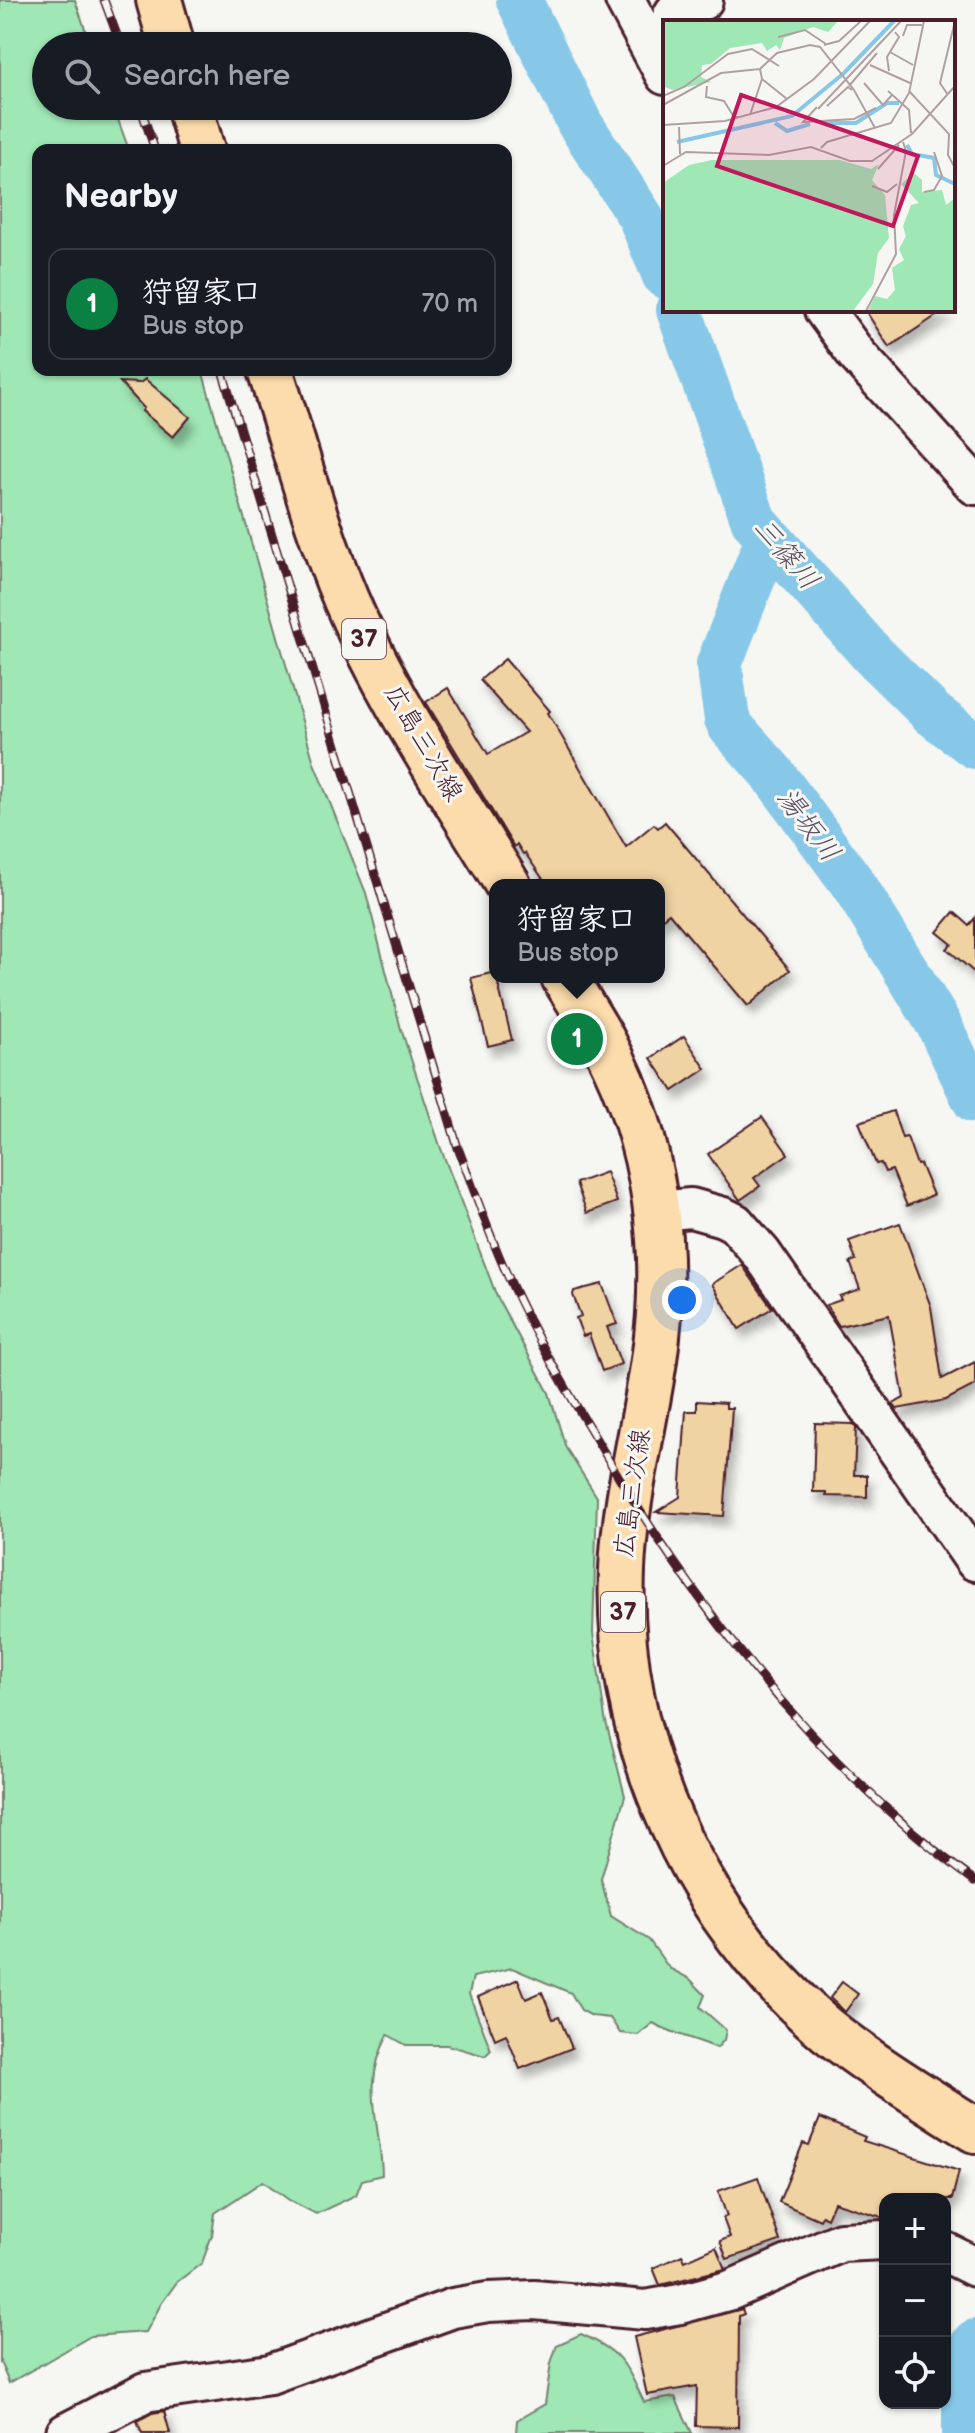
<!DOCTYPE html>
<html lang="en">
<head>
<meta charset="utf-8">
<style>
  :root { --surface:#171b24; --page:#20242c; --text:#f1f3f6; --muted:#9ea1a6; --line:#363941; --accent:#0b8043 }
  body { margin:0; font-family:"Balsamiq Sans","Klee One",sans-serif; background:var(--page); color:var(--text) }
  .controls { position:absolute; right:24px; bottom:24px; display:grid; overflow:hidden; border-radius:16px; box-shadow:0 2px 6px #0004 }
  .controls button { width:72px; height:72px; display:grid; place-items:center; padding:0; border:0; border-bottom:2px solid var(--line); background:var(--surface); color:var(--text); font:40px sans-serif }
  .you { position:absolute; left:682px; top:1300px; width:28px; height:28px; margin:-20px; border:6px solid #fff; border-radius:50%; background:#1a73e8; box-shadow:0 0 0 12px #1a73e833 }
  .badge { display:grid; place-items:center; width:52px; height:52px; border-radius:50%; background:var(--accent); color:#fff; font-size:26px; font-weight:700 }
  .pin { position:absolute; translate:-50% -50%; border:4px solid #fff; box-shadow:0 2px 8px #0006 }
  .popup { position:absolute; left:489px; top:879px; width:176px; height:104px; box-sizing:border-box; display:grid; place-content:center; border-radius:16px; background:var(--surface); filter:drop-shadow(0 2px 6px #0005); font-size:26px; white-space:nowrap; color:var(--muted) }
  .popup b { font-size:30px; color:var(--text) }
  .popup::after { content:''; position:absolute; left:50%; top:100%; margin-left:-16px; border:16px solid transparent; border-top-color:var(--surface) }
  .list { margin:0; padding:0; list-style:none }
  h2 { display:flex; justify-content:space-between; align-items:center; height:104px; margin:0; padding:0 32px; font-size:34px }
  h2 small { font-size:26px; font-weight:400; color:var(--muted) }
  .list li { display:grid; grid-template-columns:52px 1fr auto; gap:24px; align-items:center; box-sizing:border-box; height:112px; margin:0 16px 16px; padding:0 16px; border:2px solid var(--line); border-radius:16px }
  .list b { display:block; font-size:30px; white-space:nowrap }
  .list p { margin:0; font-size:26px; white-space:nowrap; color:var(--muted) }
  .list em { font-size:26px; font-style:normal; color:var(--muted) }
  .icon { flex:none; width:44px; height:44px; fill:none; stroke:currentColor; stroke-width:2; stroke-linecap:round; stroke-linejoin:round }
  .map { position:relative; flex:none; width:975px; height:2433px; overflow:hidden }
  .search { position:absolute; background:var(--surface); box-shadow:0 2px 6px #0004; left:32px; top:32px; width:480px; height:88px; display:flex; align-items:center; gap:20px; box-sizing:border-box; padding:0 28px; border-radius:44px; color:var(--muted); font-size:30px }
  .panel { position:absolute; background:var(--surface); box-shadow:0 2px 6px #0004; left:32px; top:144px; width:480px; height:232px; border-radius:16px }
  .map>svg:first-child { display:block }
  .green { fill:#9fe7b5; stroke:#748370; stroke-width:2 }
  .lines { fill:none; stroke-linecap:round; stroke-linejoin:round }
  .river { stroke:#87c8e8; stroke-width:46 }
  .building { fill:#f0d3a3; stroke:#4a1f2b; stroke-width:2; filter:url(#shadow) }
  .minor-casing { stroke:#4a1f2b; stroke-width:44 }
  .major-casing { stroke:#4a1f2b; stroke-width:50 }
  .minor { stroke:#f6f6f2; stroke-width:38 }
  .major { stroke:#fcdcac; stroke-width:44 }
  .rail-casing { stroke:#4a1f2b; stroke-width:9 }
  .rail { stroke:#f6f6f2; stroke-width:6; stroke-dasharray:18; stroke-linecap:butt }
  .labels { text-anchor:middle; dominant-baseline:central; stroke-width:6; stroke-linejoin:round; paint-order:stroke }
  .shield { fill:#f6f6f2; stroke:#7e6067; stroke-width:2 }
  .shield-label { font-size:24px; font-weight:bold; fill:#4a1f2b }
  .street-label { font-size:26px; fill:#4a1f2b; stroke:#f6f6f2 }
  .water-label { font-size:28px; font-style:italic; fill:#5c5264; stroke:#f6f6f2 }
  .inset-river { fill:none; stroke:#87c8e8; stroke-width:4 }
  .inset-road { fill:none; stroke:#b1a0a2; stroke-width:2 }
  .view { fill:#c2185b; fill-opacity:0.15; stroke:#c2185b; stroke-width:4 }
  .inset-edge { fill:none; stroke:#4a1f2b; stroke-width:4 }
</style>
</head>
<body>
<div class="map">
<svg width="975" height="2433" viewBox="0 0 975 2433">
  <defs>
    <filter id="shadow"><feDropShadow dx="5" dy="9" stdDeviation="4" flood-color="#0004"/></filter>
  </defs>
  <rect width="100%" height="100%" fill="#f6f6f2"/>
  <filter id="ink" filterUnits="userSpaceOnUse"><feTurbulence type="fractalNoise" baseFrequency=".0125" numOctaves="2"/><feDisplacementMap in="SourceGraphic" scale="16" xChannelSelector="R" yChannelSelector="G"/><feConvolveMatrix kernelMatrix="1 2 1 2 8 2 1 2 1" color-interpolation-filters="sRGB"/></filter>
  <g filter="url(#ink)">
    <!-- green -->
    <g class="green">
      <path d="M0,0H75L91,46H46V106H113L129,150H38V370H202L314,763L366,893L401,1029L440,1146L497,1297L549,1393L566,1448L597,1497L593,1633L605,1718L625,1796L601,1879L611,1916L649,1940L669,1968L690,1979L705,1995L700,2007L726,2030L724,2040L717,2048C695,2039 673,2034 653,2023L638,2035L620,2033L610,2018L592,2016L581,2010L571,1993L512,1968L473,1977L469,1994L491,2050L485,2056L447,2045H406L388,2035C360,2087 381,2123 382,2175L362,2180L356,2195L316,2214L289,2200L263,2181L215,2213L212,2235L202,2263L177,2282L161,2304L146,2332L91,2336L9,2383L0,2362Z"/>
      <path d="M581,2334C622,2352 625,2363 644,2402L675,2397L692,2433H516L517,2420L545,2404L551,2363L557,2345Z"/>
    </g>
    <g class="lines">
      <!-- river -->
      <g class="river">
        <path d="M519,0L580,124L640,216L665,276"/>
        <path d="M679,310L754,521L872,654L933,714L975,746"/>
        <path d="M768,539L719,664L727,719L731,727L772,773L854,885L938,1023L975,1100"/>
        <path d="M965,2433V2357L975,2342"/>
      </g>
    </g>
    <!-- building -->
    <g class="building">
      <path d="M865,310H945L889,347Z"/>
      <path d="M145,379L190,417L173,437L142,411L144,408L120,382L140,383Z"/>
      <path d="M505,659L550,711L548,713L626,847L654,824L658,828L665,822L790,970L748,1006L669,913L659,921V885H547L525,853L523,854L517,844L514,847L426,702L448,688L488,754L526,732L480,680Z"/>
      <path d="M954,912L969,925L975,918V973L947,949L952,944L937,932Z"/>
      <path d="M495,972L512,1040L488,1046L471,978Z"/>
      <path d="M684,1036L706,1069L673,1091L651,1058Z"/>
      <path d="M893,1111L902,1138L907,1137L917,1165L920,1164L933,1195L907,1206L892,1170L885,1172L881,1163L876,1164L859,1122Z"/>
      <path d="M762,1117L788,1154L754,1178L760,1186L740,1200L708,1154Z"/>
      <path d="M606,1172L617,1202L587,1213L576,1183Z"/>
      <path d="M900,1223L931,1307L942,1379L975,1362V1385L946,1400L897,1409L893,1404L904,1398L889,1315L839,1326L826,1305L841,1300L839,1296L860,1289L850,1262L856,1260L849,1241Z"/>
      <path d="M742,1265L772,1308L739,1329L712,1284Z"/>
      <path d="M602,1284L617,1324L607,1327L621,1364L602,1371L589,1334L583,1336L576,1318L581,1316L573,1295L574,1291Z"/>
      <path d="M697,1401L726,1403V1408H732L724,1516L656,1512L680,1497L686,1411H697Z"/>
      <path d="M815,1423L853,1424L856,1428L854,1475H867V1497L826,1496V1492H813Z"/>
      <path d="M518,1979L526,1999L542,1992L553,2019L559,2017L572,2048L520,2069L506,2034L495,2039L478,1997Z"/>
      <path d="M842,1982L858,1994L845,2012L830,1998Z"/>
      <path d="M820,2118L865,2137L863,2141L959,2171L952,2199H885V2218L834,2202L827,2218L822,2215L820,2220L779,2202L803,2143L809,2145Z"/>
      <path d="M758,2177L780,2241L727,2259L720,2241L730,2237L723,2218L727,2216L718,2191Z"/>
      <path d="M716,2247L725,2269L660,2285L653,2268L682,2255L685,2261Z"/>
      <path d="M742,2309L744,2314L739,2316L738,2427L696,2426L697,2386L647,2395L634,2337Z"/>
      <path d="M164,2411L170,2433H142L137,2421L152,2413Z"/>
    </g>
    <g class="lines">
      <!-- minor casing -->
      <g class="minor-casing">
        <g id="minor">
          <path d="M625,0L665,75"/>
          <path d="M671,22C673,5 689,5 703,0"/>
          <path d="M824,310L857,355L975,485"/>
          <path d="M657,1211L691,1208L723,1217L735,1223L762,1254L975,1561"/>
          <path d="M945,2252L975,2267"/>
          <path d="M66,2433L145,2392L270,2374L453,2308L488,2302L534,2300L645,2310L680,2304L731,2290L841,2242L885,2240"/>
        </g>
      </g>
      <!-- major casing -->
      <g class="major-casing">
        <g id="major">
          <path d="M159,0L172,46"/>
          <path d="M189,106L202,150"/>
          <path d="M270,370C295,447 315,526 346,600C388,699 452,793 508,885"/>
          <path d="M564,977C578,1000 593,1022 605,1045C656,1142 670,1253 654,1360C644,1429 625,1498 622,1569C615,1744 693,1917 827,2030C873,2067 925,2098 975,2130"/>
        </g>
      </g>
      <!-- minor -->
      <use href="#minor" class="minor"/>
      <!-- major -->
      <use href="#major" class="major"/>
      <!-- rail casing -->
      <g class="rail-casing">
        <g id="rail">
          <path d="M104,0L121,46"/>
          <path d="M140,106L155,150"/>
          <path d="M222,370L458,1148C474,1189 488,1232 506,1272C530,1327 561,1381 592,1432C690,1601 816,1765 975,1881"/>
        </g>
      </g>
      <!-- rail -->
      <use href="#rail" class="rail"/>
    </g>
  </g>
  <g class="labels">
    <!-- shield labels -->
    <g class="shield">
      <rect x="342" y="619" width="44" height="40" rx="6"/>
      <rect x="601" y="1592" width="44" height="40" rx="6"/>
    </g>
    <g class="shield-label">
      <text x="364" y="639">37</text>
      <text x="623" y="1612">37</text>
    </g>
    <!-- street labels -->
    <g class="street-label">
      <text transform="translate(423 743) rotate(60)">広島三次線</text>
      <text transform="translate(633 1493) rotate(-82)">広島三次線</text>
    </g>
    <!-- water labels -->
    <g class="water-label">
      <text transform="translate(786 554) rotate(50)">三篠川</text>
      <text transform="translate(808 825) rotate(53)">湯坂川</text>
    </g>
  </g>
  <!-- overview -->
  <g transform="translate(663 20)">
    <rect width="292" height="292" fill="#f6f6f2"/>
    <path d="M0,1H175L165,12L150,7L121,18L117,30L113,25L104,31L99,23L67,28L48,44L39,45L38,57L48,62L9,70L0,66ZM49,140H177L208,149L216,144L209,160L222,175L226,218L215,233L210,264L190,291H0V163L26,145ZM251,153L259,160V172L279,170L283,185L292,178V291H205L212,276L224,279L232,270L229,248L241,240L236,229L243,216L240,206L248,185L256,183L238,164Z" fill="#9fe7b5"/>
    <path class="inset-river" d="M112,103L124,111L147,104M161,103H193L224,83H236M14,122L129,96L181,53L231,1M244,125L249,134L271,138L273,155L292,164"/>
    <path class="inset-road" d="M240,16L244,5H259M115,17L142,10L163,24M161,25L176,21L198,1M227,32L250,45M207,45L247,63M97,49L99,59L124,79M226,51L224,37L236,17L232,12M201,63L220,85L229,75M44,66L43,77L61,81L71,97H77M186,66L214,33M225,71L246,90L248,113M246,71L286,114L285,135L292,148M285,75L277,63L292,1M0,76L21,67L65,34L89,29L116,46M0,85L58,53L97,49L114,33L147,25L157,27L191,70L212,108M164,86L185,67L189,70M154,87L140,102L191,99L213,88M155,89L238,1M87,95L99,59M0,105L62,101L113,87L151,59L207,1M16,107L17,134M158,128L164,122L228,103L246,73L261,1M0,146L23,132L106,135L148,127L187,141H209L249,114L292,66M215,149L236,125M209,166L224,172L234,164M261,172L271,170L279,156L271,132M203,291L233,234L231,195L243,131L240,122"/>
    <path class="view" d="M78,75L255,136L230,206L54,146Z"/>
    <rect width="292" height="292" class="inset-edge"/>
  </g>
</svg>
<div class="controls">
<button>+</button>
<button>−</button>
<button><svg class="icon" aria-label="locate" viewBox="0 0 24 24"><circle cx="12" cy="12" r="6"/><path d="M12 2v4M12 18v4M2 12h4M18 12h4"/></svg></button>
</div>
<div class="you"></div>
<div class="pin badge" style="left:577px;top:1039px">1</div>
<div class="popup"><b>狩留家口</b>Bus stop</div>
<div class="search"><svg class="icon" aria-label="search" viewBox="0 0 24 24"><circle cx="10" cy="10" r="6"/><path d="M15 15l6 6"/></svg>Search here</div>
<section class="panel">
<h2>Nearby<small></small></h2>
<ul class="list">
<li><span class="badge">1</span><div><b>狩留家口</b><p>Bus stop</p></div><em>70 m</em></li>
</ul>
</section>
</div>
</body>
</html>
